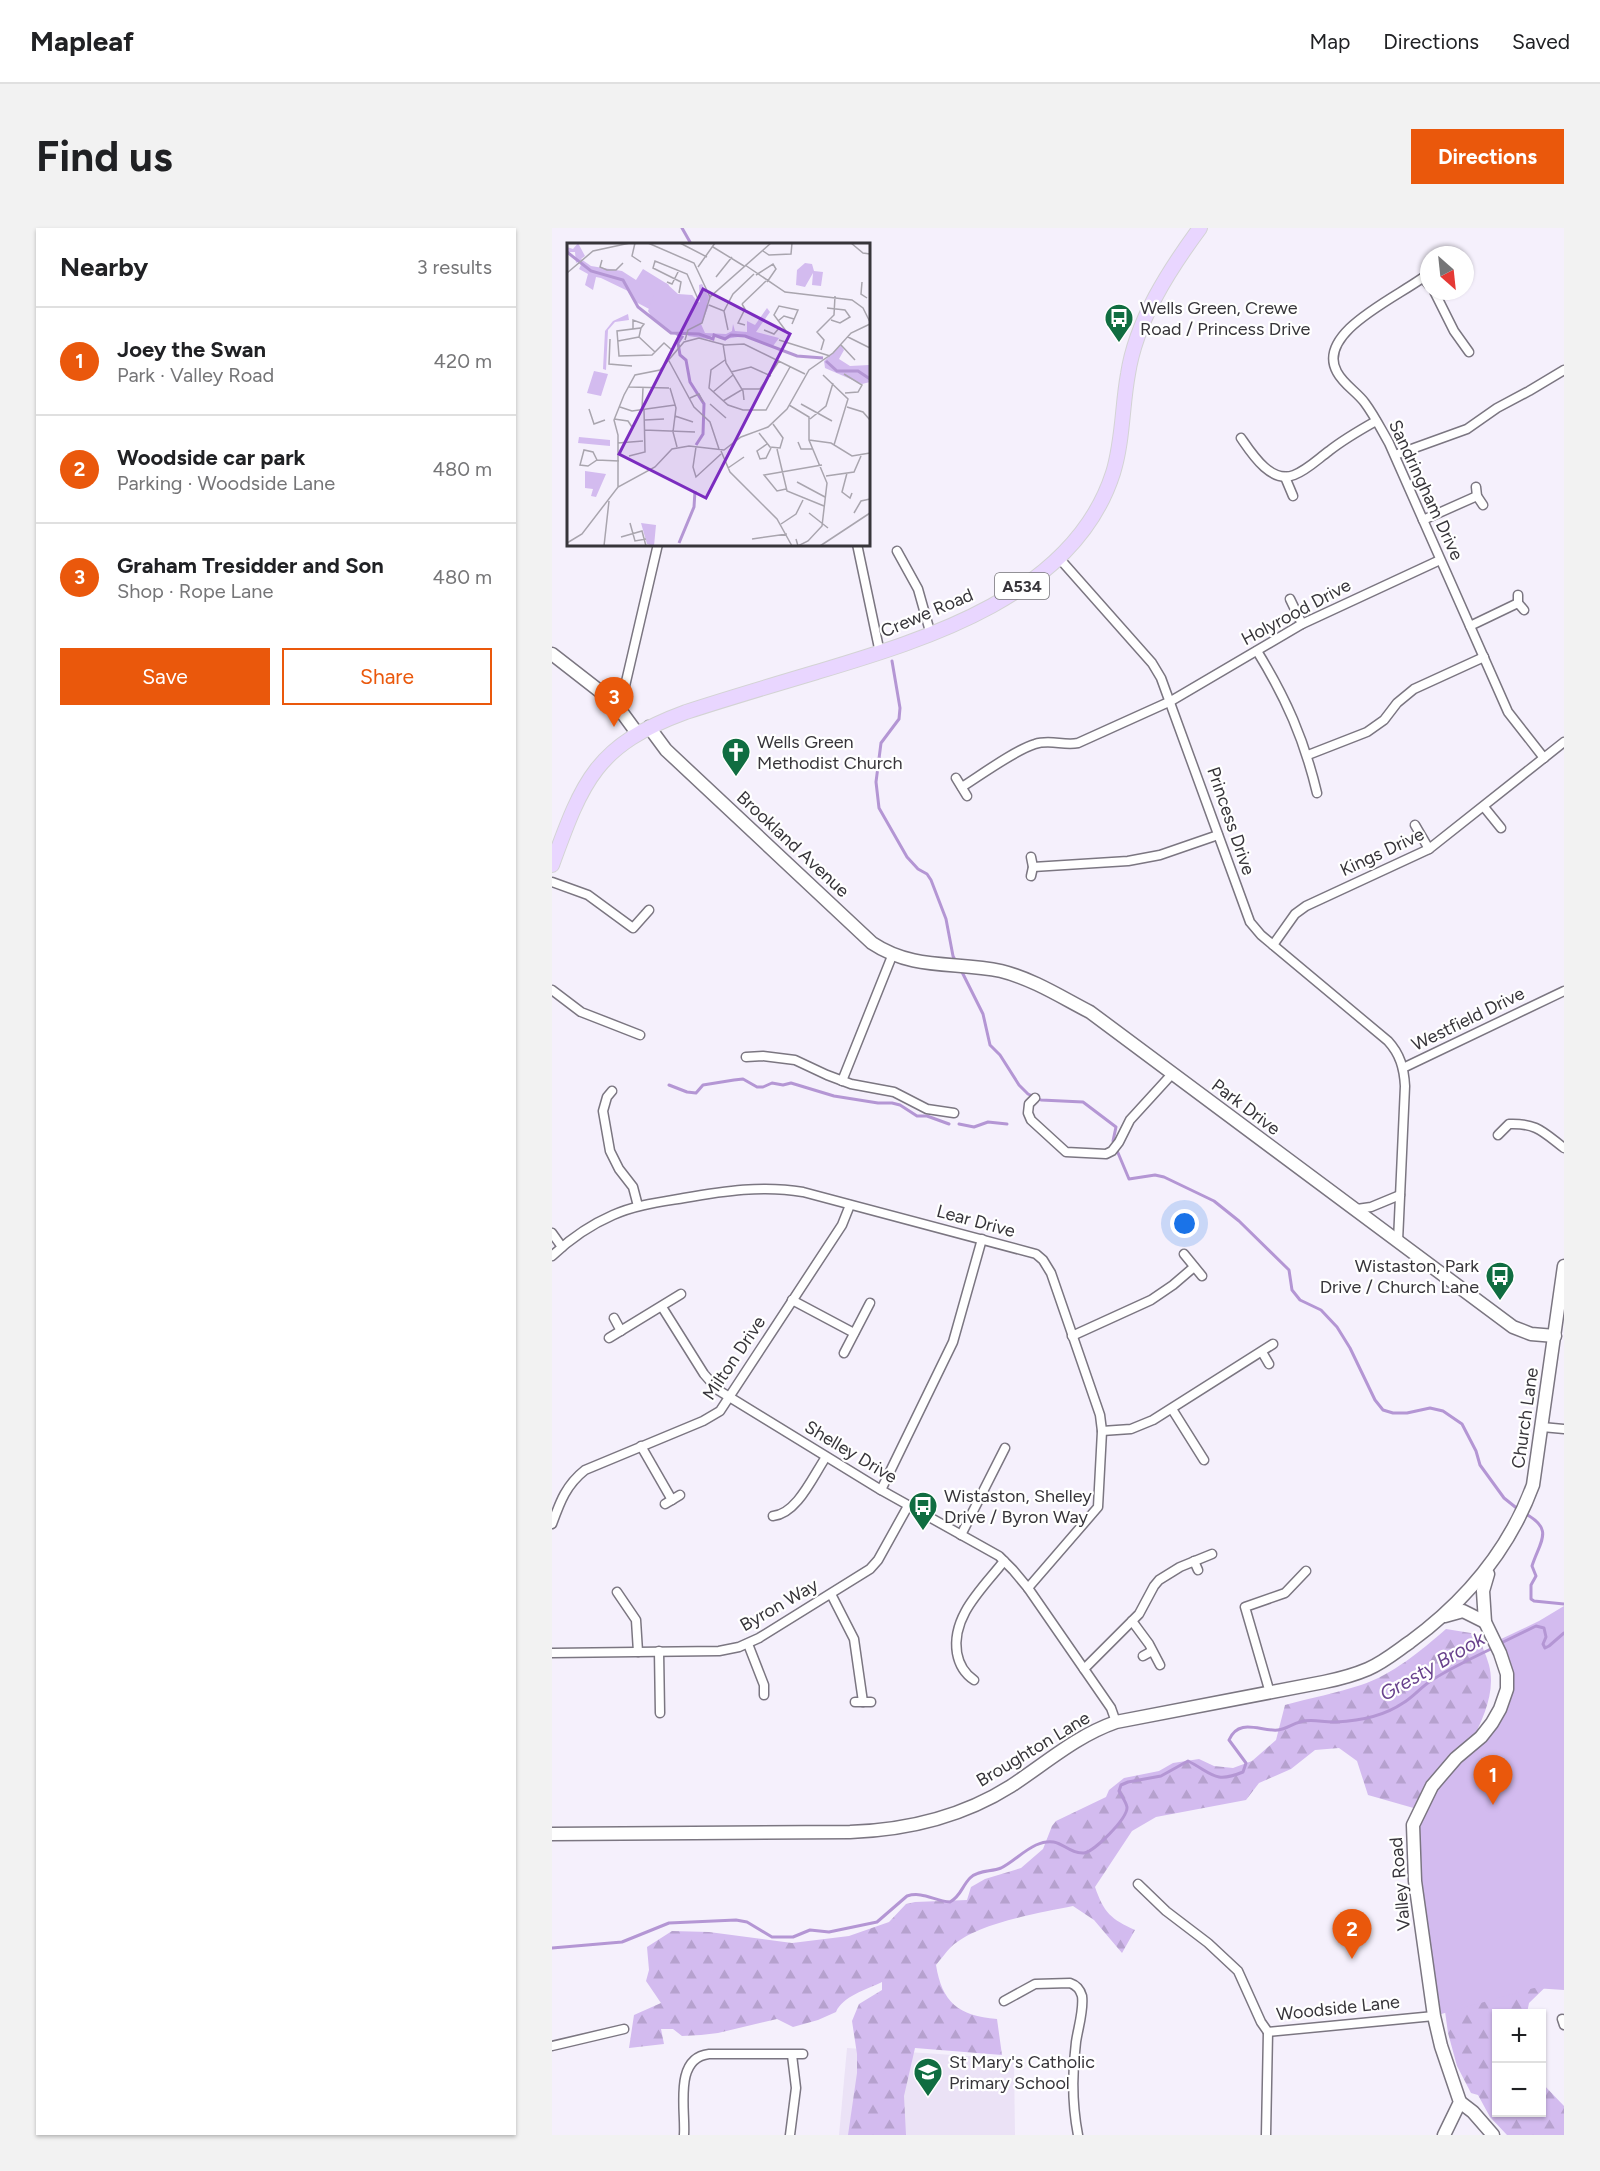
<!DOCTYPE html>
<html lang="en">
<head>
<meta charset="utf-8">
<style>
  :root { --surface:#fff; --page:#f2f2f2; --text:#202124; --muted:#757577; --line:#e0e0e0; --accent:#ea580c }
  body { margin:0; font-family:Figtree,sans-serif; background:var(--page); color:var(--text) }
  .controls { position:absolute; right:18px; bottom:18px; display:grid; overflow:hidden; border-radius:0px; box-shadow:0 2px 4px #0004 }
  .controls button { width:54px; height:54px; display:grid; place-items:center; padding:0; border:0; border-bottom:2px solid var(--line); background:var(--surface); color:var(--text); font:30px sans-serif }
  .compass { position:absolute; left:868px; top:18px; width:54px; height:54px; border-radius:50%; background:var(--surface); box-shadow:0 2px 4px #0004; rotate:153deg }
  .you { position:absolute; left:633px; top:996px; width:21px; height:21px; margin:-15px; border:4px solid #fff; border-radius:50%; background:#1a73e8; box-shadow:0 0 0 9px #1a73e833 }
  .badge { display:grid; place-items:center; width:39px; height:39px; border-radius:50%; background:var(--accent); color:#fff; font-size:20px; font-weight:700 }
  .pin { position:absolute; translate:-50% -50px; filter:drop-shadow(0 2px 3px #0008) }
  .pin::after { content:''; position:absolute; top:32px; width:21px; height:18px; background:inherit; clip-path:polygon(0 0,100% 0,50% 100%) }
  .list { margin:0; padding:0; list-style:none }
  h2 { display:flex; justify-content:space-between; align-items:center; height:78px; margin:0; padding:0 24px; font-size:26px }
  h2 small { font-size:20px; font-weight:400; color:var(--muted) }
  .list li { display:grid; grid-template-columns:39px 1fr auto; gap:18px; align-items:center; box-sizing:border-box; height:108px; padding:0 24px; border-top:2px solid var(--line) }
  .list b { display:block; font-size:22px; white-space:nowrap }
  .list p { margin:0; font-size:20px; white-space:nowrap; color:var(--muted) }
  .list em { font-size:20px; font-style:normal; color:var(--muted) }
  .actions { display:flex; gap:12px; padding:18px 24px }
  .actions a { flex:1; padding:14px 0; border:2px solid var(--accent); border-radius:0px; text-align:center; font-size:21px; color:var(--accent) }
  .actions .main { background:var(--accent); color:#fff }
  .map { position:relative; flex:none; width:1012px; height:1907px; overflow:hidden; border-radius:0px }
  header { display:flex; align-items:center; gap:36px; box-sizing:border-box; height:84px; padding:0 30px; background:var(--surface); border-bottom:2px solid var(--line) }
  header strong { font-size:28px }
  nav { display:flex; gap:33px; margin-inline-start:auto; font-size:21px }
  .intro { display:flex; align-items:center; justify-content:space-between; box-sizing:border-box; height:144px; padding:0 36px }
  h1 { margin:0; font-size:42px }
  .button { padding:15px 27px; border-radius:0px; background:var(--accent); color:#fff; font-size:21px; font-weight:700 }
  main { display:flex; gap:36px; padding:0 36px }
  aside { flex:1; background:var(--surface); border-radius:0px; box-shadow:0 2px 4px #0004 }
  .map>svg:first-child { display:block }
  .built { fill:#ebe2f6 }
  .forest { fill:url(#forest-firs) }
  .green { fill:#d3bbef }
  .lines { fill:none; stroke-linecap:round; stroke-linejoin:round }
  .stream { stroke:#b496d4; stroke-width:3 }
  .street-casing { stroke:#7b7681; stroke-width:11 }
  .secondary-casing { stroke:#7b7681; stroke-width:15 }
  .primary-casing { stroke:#d3d3d4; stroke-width:16 }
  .street { stroke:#fff; stroke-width:8 }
  .secondary { stroke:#fff; stroke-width:12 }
  .primary { stroke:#e9d6ff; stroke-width:14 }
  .labels { text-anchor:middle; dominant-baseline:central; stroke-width:4.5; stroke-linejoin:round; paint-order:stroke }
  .shield { fill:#fff; stroke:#737275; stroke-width:1.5 }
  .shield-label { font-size:16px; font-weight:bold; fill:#37353a }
  .poi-label { font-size:18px; fill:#37353a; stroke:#fff; text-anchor:start }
  .street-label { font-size:18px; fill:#37353a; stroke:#fff }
  .water-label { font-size:20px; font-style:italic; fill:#69428d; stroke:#fff }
  .inset-river { fill:none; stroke:#b496d4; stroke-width:3 }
  .inset-road { fill:none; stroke:#a9a5ae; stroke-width:1.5 }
  .view { fill:#7b2cbf; fill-opacity:0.15; stroke:#7b2cbf; stroke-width:3 }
  .inset-edge { fill:none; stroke:#37353a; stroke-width:3 }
</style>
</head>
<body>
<header>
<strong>Mapleaf</strong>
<nav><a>Map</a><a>Directions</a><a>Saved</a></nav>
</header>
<div class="intro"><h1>Find us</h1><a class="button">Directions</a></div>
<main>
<aside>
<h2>Nearby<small>3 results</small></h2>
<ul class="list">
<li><span class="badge">1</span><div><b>Joey the Swan</b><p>Park · Valley Road</p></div><em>420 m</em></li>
<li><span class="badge">2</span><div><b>Woodside car park</b><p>Parking · Woodside Lane</p></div><em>480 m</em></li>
<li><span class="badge">3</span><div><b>Graham Tresidder and Son</b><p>Shop · Rope Lane</p></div><em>480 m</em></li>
</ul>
<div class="actions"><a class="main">Save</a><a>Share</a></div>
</aside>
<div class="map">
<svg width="1012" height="1907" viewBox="0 0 1012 1907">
  <defs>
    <pattern id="forest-firs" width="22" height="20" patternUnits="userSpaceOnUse" patternTransform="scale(1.5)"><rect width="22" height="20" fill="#d3bbef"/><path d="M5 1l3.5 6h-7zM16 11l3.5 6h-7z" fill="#b6a1ce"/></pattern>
  </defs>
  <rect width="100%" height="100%" fill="#f5f0fc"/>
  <!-- built -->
  <path class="built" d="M295,1820L462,1831L463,1907H287Z"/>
  <!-- forest -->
  <path class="forest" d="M894,1401L925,1406C929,1416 934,1426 937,1437C944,1464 931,1490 920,1513L1009,1744L977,1775L975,1785L945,1786V1884H990V1855L1012,1878V1907H955L938,1889L926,1867L919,1865L905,1838L896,1805L865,1581L816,1567L805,1533L787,1520L763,1522L739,1541L707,1555L694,1572L604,1589L580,1603L543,1659C552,1685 559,1691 583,1702L570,1725L542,1692L521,1678C487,1685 424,1695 399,1719C394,1724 389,1731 384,1737C390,1774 406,1788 445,1791L450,1827L363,1820L352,1868L354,1907H296L305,1845V1826L300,1793L307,1776L330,1762V1754C314,1762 291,1768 284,1784L266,1792L241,1799L225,1791L166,1805L149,1807L130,1808L121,1801H109L112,1816L77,1820L82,1787L109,1775L94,1753L97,1742L95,1719L120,1703L157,1704L240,1715L297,1708L337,1694L354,1676L363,1674L415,1672L419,1659L433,1651L469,1640L491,1621L500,1598L504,1593L554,1569L557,1562L572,1550L607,1543L621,1535L647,1531L662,1538L681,1540L700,1533L724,1512L733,1477C758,1470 785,1465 809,1457C840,1447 870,1422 894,1401Z"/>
  <!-- green -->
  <path class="green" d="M1012,1378V1762L982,1760L882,1788L861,1597L880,1558L929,1509L955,1461L947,1412L987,1393Z"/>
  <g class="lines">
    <!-- stream -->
    <g class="stream">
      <path d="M130,0L138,14"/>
      <path d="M340,433L348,480L347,491L329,515L324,554L327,580L355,629L366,641L375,646L379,652L394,691L401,728L404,734"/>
      <path d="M409,742L431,786L438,817L448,827L467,857L476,866L489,872L531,874L564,899L561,913L577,951L603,947L612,949L662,973L687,993L737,1042L740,1062L748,1072L769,1082L785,1099L798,1120L823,1172L831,1182L841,1185H855L878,1180L891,1183L910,1196L924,1223L928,1237L952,1270L967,1282"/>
      <path d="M117,857L135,864L144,865L151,857L182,852L191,851L205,859H211L220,855L231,857L239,855L282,868L326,875H340L348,877L365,888H375L397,896"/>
      <path d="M407,896L422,899L436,894L455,896"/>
      <path d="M972,1285C1003,1301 988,1313 980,1338L984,1348L979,1357V1371L982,1373L1012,1376"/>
      <path d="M947,1416L984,1398L992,1400L994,1409L991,1416L993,1420L997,1418L1012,1405"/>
      <path d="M0,1720L70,1714L117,1695L184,1692L195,1694L220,1709H241L258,1702L277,1704L325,1694L355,1668C371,1663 382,1673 398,1674C409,1668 410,1658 418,1650C426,1642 439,1644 449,1640C461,1634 471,1623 484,1617C509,1606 513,1626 532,1625C542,1624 576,1590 575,1579C574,1574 569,1567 567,1563L569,1557L576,1554L609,1548L636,1533C660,1545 662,1556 691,1544L694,1535L677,1512C687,1489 709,1504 726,1502C734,1501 740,1496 748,1494C760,1490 772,1495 784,1494C806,1493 832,1488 851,1475C861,1469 869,1459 880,1452C899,1440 920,1430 941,1420"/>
    </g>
    <!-- street casing -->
    <g class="street-casing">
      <g id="street">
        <path d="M903,27H904"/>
        <path d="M877,45C853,66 762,103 785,144C792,157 805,164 813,175C822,187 829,201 837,215L956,484L992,530"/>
        <path d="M871,50L877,57"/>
        <path d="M882,63L902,103L917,124"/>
        <path d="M689,210C700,226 719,256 742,247C755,242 766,231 777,223C792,211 808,202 824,193"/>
        <path d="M843,227L915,201L945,180L977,163L1012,142"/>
        <path d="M733,249L741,268"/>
        <path d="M924,259L925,268L931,277"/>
        <path d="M871,292L925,268"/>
        <path d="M305,316L328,425"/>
        <path d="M345,323L366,361L379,407"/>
        <path d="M507,330L600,435L609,450L698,694L709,707L836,813C848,826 852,840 853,858L846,1013"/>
        <path d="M966,367V375L972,382"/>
        <path d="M738,371L750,396"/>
        <path d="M918,398L966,375"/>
        <path d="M705,423C734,470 752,511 765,565"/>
        <path d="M63,475L73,458L106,316"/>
        <path d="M756,527L815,504L832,492L845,475L862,461L932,429"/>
        <path d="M404,550L415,568"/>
        <path d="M410,559C429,547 463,522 483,516C498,511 512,518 526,515L619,473L750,396L888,332"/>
        <path d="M932,579L949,600"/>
        <path d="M863,597L877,621"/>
        <path d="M481,639L576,633L608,627L666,607"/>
        <path d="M479,648L481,639L479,629"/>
        <path d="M0,654L36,667L81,700L97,682"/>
        <path d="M721,717L743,686L754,678L877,621L1012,514"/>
        <path d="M0,762L29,784L88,807"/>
        <path d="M194,829L211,828L243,832L275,847L299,856L342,864L375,881L402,885"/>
        <path d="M851,840L1012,763"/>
        <path d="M290,853L340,728"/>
        <path d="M60,863L55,869L51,883L58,923L67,941L81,959L86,978"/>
        <path d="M483,870L477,876L476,885L479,892L514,924L554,926L560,923L567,914L578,892L620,846"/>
        <path d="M946,907L957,896C985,895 991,904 1012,920"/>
        <path d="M805,981L819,979L848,967"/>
        <path d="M0,1005L10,1019"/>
        <path d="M632,1026L650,1048"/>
        <path d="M0,1028C18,1011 38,997 61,987C83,977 108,974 132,970C172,963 211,957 251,964L484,1026L491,1032L499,1045L548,1187L550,1203L546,1279L476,1360"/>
        <path d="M240,1072L302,1105"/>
        <path d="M110,1079L152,1146L166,1162L329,1262L447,1328L461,1342L476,1360L559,1480L564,1494"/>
        <path d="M62,1090L69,1103"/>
        <path d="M520,1108L599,1072L621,1057L642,1039"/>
        <path d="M57,1110L129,1066"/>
        <path d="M710,1124L717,1136"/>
        <path d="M292,1125L318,1075"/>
        <path d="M620,1181L652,1232"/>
        <path d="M990,1199L1012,1201"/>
        <path d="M550,1203L579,1201L601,1192L721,1116"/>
        <path d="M89,1218L120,1272"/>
        <path d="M329,1262L401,1114L430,1011"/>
        <path d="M113,1276L128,1267"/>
        <path d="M221,1288C245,1286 261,1248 274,1229"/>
        <path d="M0,1296C8,1274 14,1257 33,1242L151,1193L168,1183L290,997L298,977"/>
        <path d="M409,1307L453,1220"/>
        <path d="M642,1333L646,1342"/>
        <path d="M65,1364L84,1392L86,1424"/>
        <path d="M279,1366L302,1411L311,1474"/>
        <path d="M580,1393L597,1416L608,1437"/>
        <path d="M196,1416L212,1457V1467"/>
        <path d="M107,1423L108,1485"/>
        <path d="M0,1425L167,1423L187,1419L207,1410L318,1341L326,1332L356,1278"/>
        <path d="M591,1428L600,1423"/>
        <path d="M532,1441L587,1386L602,1358L607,1352L628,1339L660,1326"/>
        <path d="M422,1452C413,1446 407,1436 405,1425C399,1388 431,1360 452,1333"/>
        <path d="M718,1465L693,1379L733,1365L754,1343"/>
        <path d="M303,1474H319"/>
        <path d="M586,1656L614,1683L656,1715L686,1743L709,1794L716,1804L882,1788"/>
        <path d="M452,1773L483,1756L518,1755C524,1757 528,1761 530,1768C532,1782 526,1800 524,1814C520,1845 520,1876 526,1907"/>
        <path d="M1010,1791L1012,1797"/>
        <path d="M0,1818L72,1801"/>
        <path d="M132,1907C134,1883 121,1830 157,1826H251"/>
        <path d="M238,1907L244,1860L240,1827"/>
        <path d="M714,1907L716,1804"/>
      </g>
    </g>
    <!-- secondary casing -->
    <g class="secondary-casing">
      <g id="secondary">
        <path d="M0,426L63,475L85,505"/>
        <path d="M97,499L114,522L320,715C362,743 404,733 449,743C481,751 509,769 538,784L961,1099L979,1106L1003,1108"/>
        <path d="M893,1388L911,1383L933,1394"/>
        <path d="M0,1606L298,1604C355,1602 410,1589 459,1558C494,1535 524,1508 564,1494L772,1454C787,1451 802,1447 816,1441C832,1434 845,1423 858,1414C914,1373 957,1322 981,1257L1012,1038"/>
        <path d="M908,1874L921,1884L941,1907"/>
        <path d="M892,1907L908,1874L889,1818L882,1788L863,1653L861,1597L880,1558L904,1530L929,1509L940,1495L948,1481L955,1461V1446L948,1425L933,1394L931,1363L936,1346"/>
      </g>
    </g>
    <!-- primary casing -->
    <g class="primary-casing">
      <path id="primary" d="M0,637C31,552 44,517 134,484C177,470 221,457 265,444C375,411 522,367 561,245C571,213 570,178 576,146C584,93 617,42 648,0"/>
    </g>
    <!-- street -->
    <use href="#street" class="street"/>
    <!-- secondary -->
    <use href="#secondary" class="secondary"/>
    <!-- primary -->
    <use href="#primary" class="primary"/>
  </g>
  <!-- icons -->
  <defs>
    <g id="bus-pin" transform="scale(1.5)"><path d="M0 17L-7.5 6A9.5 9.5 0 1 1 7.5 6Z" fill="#106d41" stroke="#fff"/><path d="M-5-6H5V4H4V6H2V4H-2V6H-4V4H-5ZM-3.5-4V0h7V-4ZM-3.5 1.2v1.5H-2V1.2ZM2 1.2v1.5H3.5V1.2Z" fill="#fff"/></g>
    <g id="church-pin" transform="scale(1.5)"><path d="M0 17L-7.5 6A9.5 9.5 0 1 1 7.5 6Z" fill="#106d41" stroke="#fff"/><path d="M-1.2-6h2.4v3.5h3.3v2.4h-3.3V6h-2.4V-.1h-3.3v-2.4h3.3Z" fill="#fff"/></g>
    <g id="school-pin" transform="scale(1.5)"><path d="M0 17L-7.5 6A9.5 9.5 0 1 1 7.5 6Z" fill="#106d41" stroke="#fff"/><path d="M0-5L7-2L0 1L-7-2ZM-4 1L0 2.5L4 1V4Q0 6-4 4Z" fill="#fff"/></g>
  </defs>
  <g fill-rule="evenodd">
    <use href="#bus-pin" x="567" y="90"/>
    <use href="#church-pin" x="184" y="524"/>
    <use href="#bus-pin" x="948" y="1048"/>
    <use href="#bus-pin" x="371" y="1278"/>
    <use href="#school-pin" x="376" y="1844"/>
  </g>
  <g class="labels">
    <!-- shield labels -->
    <rect class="shield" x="443" y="345" width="54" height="26" rx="4.5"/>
    <g class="shield-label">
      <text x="470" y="358">A534</text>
    </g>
    <!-- poi labels -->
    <g class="poi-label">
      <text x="588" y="80">Wells Green, Crewe<tspan x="588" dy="21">Road / Princess Drive</tspan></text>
      <text x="205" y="514">Wells Green<tspan x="205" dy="21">Methodist Church</tspan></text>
      <text x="927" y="1038" text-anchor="end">Wistaston, Park<tspan x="927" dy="21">Drive / Church Lane</tspan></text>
      <text x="392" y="1268">Wistaston, Shelley<tspan x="392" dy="21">Drive / Byron Way</tspan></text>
      <text x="397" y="1834">St Mary's Catholic<tspan x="397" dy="21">Primary School</tspan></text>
    </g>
    <!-- street labels -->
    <g class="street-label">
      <text transform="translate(874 262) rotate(65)">Sandringham Drive</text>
      <text transform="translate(744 384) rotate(-28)">Holyrood Drive</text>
      <text transform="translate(375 385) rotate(-23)">Crewe Road</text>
      <text transform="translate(679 593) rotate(71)">Princess Drive</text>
      <text transform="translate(241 616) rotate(43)">Brookland Avenue</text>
      <text transform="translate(830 624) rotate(-25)">Kings Drive</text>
      <text transform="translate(916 791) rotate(-26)">Westfield Drive</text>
      <text transform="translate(694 879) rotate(37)">Park Drive</text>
      <text transform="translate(424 993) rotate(15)">Lear Drive</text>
      <text transform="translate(182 1130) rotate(-56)">Milton Drive</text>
      <text transform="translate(973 1190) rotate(-82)">Church Lane</text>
      <text transform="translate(299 1224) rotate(31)">Shelley Drive</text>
      <text transform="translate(227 1377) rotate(-30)">Byron Way</text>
      <text transform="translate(481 1521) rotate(-31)">Broughton Lane</text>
      <text transform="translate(848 1656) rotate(-95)">Valley Road</text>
      <text transform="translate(786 1780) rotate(-6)">Woodside Lane</text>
    </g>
    <!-- water labels -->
    <g class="water-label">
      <text transform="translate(880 1438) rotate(-30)">Gresty Brook</text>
    </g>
  </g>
  <!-- overview -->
  <g transform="translate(15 15)">
    <rect width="303" height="303" fill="#f5f0fc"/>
    <path d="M61,71L62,77L48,79L41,87L39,127L36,126L38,88L46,78ZM74,280L89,282L87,303L80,301Z" fill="#d3bbef"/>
    <path d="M11,0L18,13L14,16L24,23L55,28L69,37L76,26L102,42L84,67L67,58L63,49L34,35L29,34L26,47L18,42L21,31L12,26L14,22L12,18L9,20L8,9H0V4L6,6ZM135,41L142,54L134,81L138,90L159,91L165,88L166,81L168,88L180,89V78L188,82L200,65L203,69L189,89L212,95L206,103L177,93L158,96L146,92L141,96L121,93L124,86L115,52H125L129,60L133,59L132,42ZM274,102L277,107L272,116L283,123L302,122L303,139L295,141L258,125L257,118Z" fill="#d3bbef"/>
    <path d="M12,194L43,197V203L11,200Z" fill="#d3bbef"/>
    <path d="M238,20L245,21L247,28L256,29L254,43L245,42L246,30L238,44L229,42L230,27ZM99,40L111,51L125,52L132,60L142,62L135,80L119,92H109L87,78L81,68L87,52ZM27,128L41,131L34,153L20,150ZM18,228L39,231L29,254L24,253L26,246L18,245Z" fill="#d3bbef"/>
    <path class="inset-river" d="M0,9L24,28L56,37L71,64L104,90L132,91L146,96L147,92L158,96L164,92L178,93L230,113L256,115M110,91L115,94L111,100L113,112L119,117L123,139L137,161L136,191L129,202M259,118L270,128H291L303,136M112,300L127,264L128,248"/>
    <path class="inset-road" d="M68,0L65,13L74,19M81,0L127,20L143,54M113,0L140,14M284,0L296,10L303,11M146,4L177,23M196,8L202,12L224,11L225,0M35,17L33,24L40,27H49L56,20M178,22L218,49L285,57L296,65L303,79M131,24L148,0M0,30L26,8L63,0M189,32L206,21L209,26L200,39M149,34L165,14M100,39L105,41L112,27M295,39L294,51L300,55M112,50L114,39L86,25L88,18L120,31L131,56M175,61L199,38M175,61L178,66L171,80L178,82M142,62L157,68L161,87M260,65L278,67L283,74L273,80L264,77M157,68L166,51L187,31M211,78L217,73L227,76M66,86V77L77,81L74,85M197,87L207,91L213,84M219,88L207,72L212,63L231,67L225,81M72,94L74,85L50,88L52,113L85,112L97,100L106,108M72,94L88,109M281,94L303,105M43,96L42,121L65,123M118,97L121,87L135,80L143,54L204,0M212,97L263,113M51,98L72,94M156,101L159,120L176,148L177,157M274,102L288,117M254,107L257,97L250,89L267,72L268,53M101,116L127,164L143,179L152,206M158,117L144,127L142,145L161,162L176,167H199L223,124M164,129L184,124L204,133M277,131L295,142L291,149L278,150M256,132L281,156L267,202M62,144L102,145M103,145L109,165L106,189L110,204M146,149L166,132M123,155L132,151L136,159M156,158L176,146H193L212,118M143,161L159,175M234,161L265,178M222,162L242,174V197L260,240L255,283L241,298L231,303L229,296M53,164L65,168L108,162M280,164L296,169L303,177M22,166L27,181L38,177M75,166L76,145M108,173L126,179M47,176L61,178L65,184M243,176L259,163L266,140M78,177L97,176M77,187L128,189M192,190L203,204L213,205L216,195L206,181M242,197L264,200L285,213L303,210M231,199L234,206H246M51,200L76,198M200,201L190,208L193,216L199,215L204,205M129,204L126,224L129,234L154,211M210,206L220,248L257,263M154,208L163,229L210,276L225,303M62,213L78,209L77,166M30,217L26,209L17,207L13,222L21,223L30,217L52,218M161,225L177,214M280,230L275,249L283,255L285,250M259,233L287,229L294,213M230,239L258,254M51,244V192L47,177L57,152L68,132L93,127L117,99L132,95L158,102L177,101L238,131M219,246L210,248L197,232L255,222M242,270L261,285M287,270L294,258L303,256M63,280L68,298L79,296M214,281L229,271L236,257M54,294L75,288L79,303M185,296L220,291M0,300L15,291L51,244L88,224L105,206L122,203L157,207L174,194L201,184L220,166L242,127L266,110L284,90L303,81M37,303L42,258M253,303L303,270"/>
    <path class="view" d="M136,46L223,91L139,255L52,211Z"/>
    <rect width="303" height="303" class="inset-edge"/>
  </g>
</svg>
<div class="controls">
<button>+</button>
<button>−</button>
</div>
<svg class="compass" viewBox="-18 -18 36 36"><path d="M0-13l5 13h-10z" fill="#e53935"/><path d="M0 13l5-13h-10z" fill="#757577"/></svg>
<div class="you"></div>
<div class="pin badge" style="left:941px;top:1577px">1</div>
<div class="pin badge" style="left:800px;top:1731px">2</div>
<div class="pin badge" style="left:62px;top:499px">3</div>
</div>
</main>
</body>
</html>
